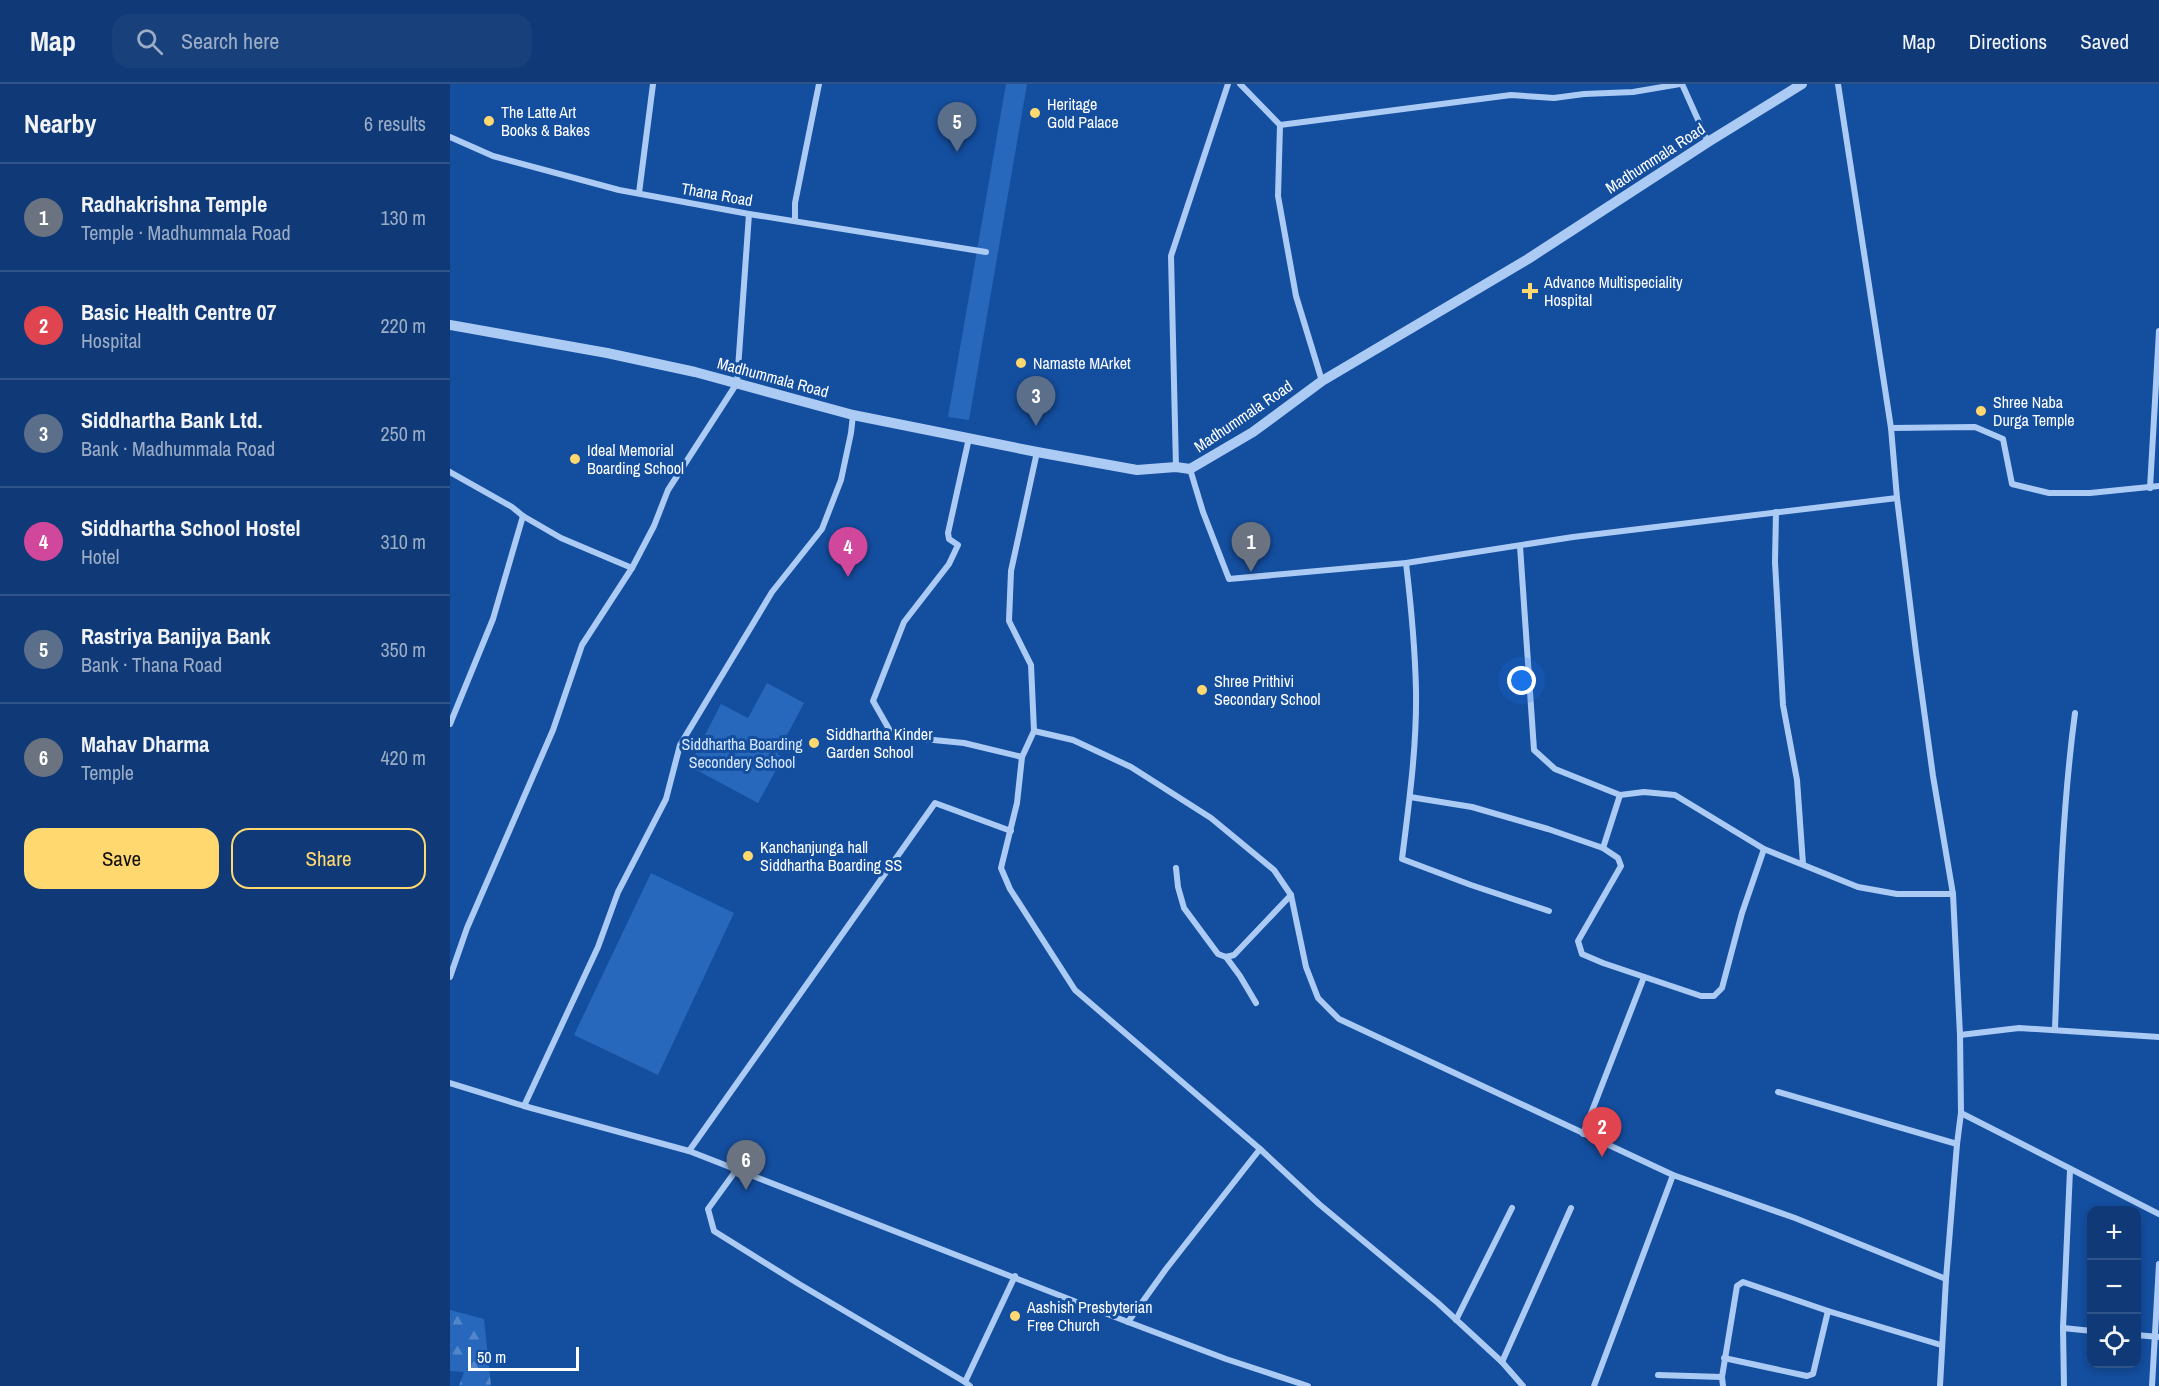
<!DOCTYPE html>
<html lang="en">
<head>
<meta charset="utf-8">
<style>
  :root { --surface:#0f3a77; --page:#18417c; --text:#f1f3f6; --muted:#9badc6; --line:#2f5489; --accent:#ffd86f }
  body { margin:0; font-family:"Archivo Narrow",sans-serif; background:var(--page); color:var(--text) }
  .controls { position:absolute; right:18px; bottom:18px; display:grid; overflow:hidden; border-radius:12px; box-shadow:0 3px 9px #0003 }
  .controls button { width:54px; height:54px; display:grid; place-items:center; padding:0; border:0; border-bottom:2px solid var(--line); background:var(--surface); color:var(--text); font:30px sans-serif }
  .scale { position:absolute; left:18px; bottom:15px; width:111px; box-sizing:border-box; padding-left:6px; border:3px solid #fff; border-top:0; font-size:16px; line-height:21px; white-space:nowrap; color:#fff; -webkit-text-stroke:4px #144e9f; paint-order:stroke }
  .you { position:absolute; left:1072px; top:597px; width:21px; height:21px; margin:-15px; border:4px solid #fff; border-radius:50%; background:#1a73e8; box-shadow:0 0 0 9px #1a73e833 }
  .badge { display:grid; place-items:center; width:39px; height:39px; border-radius:50%; background:var(--accent); color:#fff; font-size:20px; font-weight:700 }
  .pin { position:absolute; translate:-50% -50px; filter:drop-shadow(0 2px 3px #0008) }
  .pin::after { content:''; position:absolute; top:32px; width:21px; height:18px; background:inherit; clip-path:polygon(0 0,100% 0,50% 100%) }
  .list { margin:0; padding:0; list-style:none }
  h2 { display:flex; justify-content:space-between; align-items:center; height:78px; margin:0; padding:0 24px; font-size:26px }
  h2 small { font-size:20px; font-weight:400; color:var(--muted) }
  .list li { display:grid; grid-template-columns:39px 1fr auto; gap:18px; align-items:center; box-sizing:border-box; height:108px; padding:0 24px; border-top:2px solid var(--line) }
  .list b { display:block; font-size:22px; white-space:nowrap }
  .list p { margin:0; font-size:20px; white-space:nowrap; color:var(--muted) }
  .list em { font-size:20px; font-style:normal; color:var(--muted) }
  .actions { display:flex; gap:12px; padding:18px 24px }
  .actions a { flex:1; padding:14px 0; border:2px solid var(--accent); border-radius:18px; text-align:center; font-size:21px; color:var(--accent) }
  .actions .main { background:var(--accent); color:#111 }
  .icon { flex:none; width:33px; height:33px; fill:none; stroke:currentColor; stroke-width:2; stroke-linecap:round; stroke-linejoin:round }
  .map { position:relative; flex:none; width:1709px; height:1302px; overflow:hidden }
  header { display:flex; align-items:center; gap:36px; box-sizing:border-box; height:84px; padding:0 30px; background:var(--surface); border-bottom:2px solid var(--line) }
  header strong { font-size:28px }
  nav { display:flex; gap:33px; margin-inline-start:auto; font-size:21px }
  .search { width:420px; height:54px; background:var(--page); display:flex; align-items:center; gap:15px; box-sizing:border-box; padding:0 21px; border-radius:18px; color:var(--muted); font-size:22px }
  main { display:flex }
  aside { flex:1; background:var(--surface) }
  .map>svg:first-child { display:block }
  .green { fill:#2768bd }
  .forest { fill:url(#forest-firs) }
  .lines { fill:none; stroke-linecap:round; stroke-linejoin:round }
  .minor { stroke:#accbf4; stroke-width:6 }
  .tertiary { stroke:#accbf4; stroke-width:10 }
  .poi-dot { fill:#ffd86f; stroke:#144e9f; stroke-width:2 }
  .labels { text-anchor:middle; dominant-baseline:central; stroke-width:6; stroke-linejoin:round; paint-order:stroke }
  .poi-label { font-size:16px; fill:#fff; stroke:#144e9f; text-anchor:start }
  .street-label { font-size:16px; fill:#fff; stroke:#144e9f }
  .park-label { font-size:16px; fill:#d5e6fd; stroke:#144e9f }
</style>
</head>
<body>
<header>
<strong>Map</strong>
<div class="search"><svg class="icon" aria-label="search" viewBox="0 0 24 24"><circle cx="10" cy="10" r="6"/><path d="M15 15l6 6"/></svg>Search here</div>
<nav><a>Map</a><a>Directions</a><a>Saved</a></nav>
</header>
<main>
<aside>
<h2>Nearby<small>6 results</small></h2>
<ul class="list">
<li><span class="badge" style="background:#6b7280">1</span><div><b>Radhakrishna Temple</b><p>Temple · Madhummala Road</p></div><em>130 m</em></li>
<li><span class="badge" style="background:#e0444e">2</span><div><b>Basic Health Centre 07</b><p>Hospital</p></div><em>220 m</em></li>
<li><span class="badge" style="background:#5c6f8a">3</span><div><b>Siddhartha Bank Ltd.</b><p>Bank · Madhummala Road</p></div><em>250 m</em></li>
<li><span class="badge" style="background:#d1479c">4</span><div><b>Siddhartha School Hostel</b><p>Hotel</p></div><em>310 m</em></li>
<li><span class="badge" style="background:#5c6f8a">5</span><div><b>Rastriya Banijya Bank</b><p>Bank · Thana Road</p></div><em>350 m</em></li>
<li><span class="badge" style="background:#6b7280">6</span><div><b>Mahav Dharma</b><p>Temple</p></div><em>420 m</em></li>
</ul>
<div class="actions"><a class="main">Save</a><a>Share</a></div>
</aside>
<div class="map">
<svg width="1709" height="1302" viewBox="0 0 1709 1302">
  <defs>
    <pattern id="forest-firs" width="22" height="20" patternUnits="userSpaceOnUse" patternTransform="scale(1.5)"><rect width="22" height="20" fill="#2768bd"/><path d="M5 1l3.5 6h-7zM16 11l3.5 6h-7z" fill="#5286ca"/></pattern>
  </defs>
  <rect width="100%" height="100%" fill="#144e9f"/>
  <!-- green -->
  <g class="green">
    <path d="M556,0H577L519,336L498,333Z"/>
    <path d="M317,599L354,619L327,670L333,673L308,719L239,682L271,620L298,634Z"/>
    <path d="M201,789L284,829L208,991L124,951Z"/>
  </g>
  <!-- forest -->
  <path class="forest" d="M0,1226L34,1235L41,1302H9L14,1288L0,1287Z"/>
  <g class="lines">
    <!-- minor -->
    <g class="minor">
      <path d="M790,0L830,41L828,112L846,212L872,297"/>
      <path d="M1232,0L1258,58"/>
      <path d="M1388,0L1441,344L1447,414L1466,568L1483,692L1503,810L1510,951L1511,1029L1507,1060L1496,1195L1490,1302"/>
      <path d="M830,41L1061,11L1104,14L1134,10L1183,8L1230,0"/>
      <path d="M0,53L43,72L169,106L299,130L536,168"/>
      <path d="M189,109L203,0"/>
      <path d="M345,137V119L369,0"/>
      <path d="M1441,344L1525,343L1553,355L1562,400L1599,409H1640L1709,402"/>
      <path d="M519,354L498,449L499,455L508,461L499,480L454,538L423,617L443,652L514,659L572,673"/>
      <path d="M587,368L561,487L559,537L581,581L584,647L572,673L567,719L551,784L560,805L625,906L810,1065L869,1120L988,1219L1052,1278L1073,1302"/>
      <path d="M726,383L721,172L778,0"/>
      <path d="M740,385L753,428L779,495L956,479L1123,453L1447,414"/>
      <path d="M0,388L62,423L73,432L111,454L182,484"/>
      <path d="M1700,404L1709,247"/>
      <path d="M1326,428L1325,478L1333,621L1347,696L1353,780"/>
      <path d="M1070,462L1084,666L1105,685L1170,711L1194,708L1225,711L1314,765L1408,803L1447,810H1503"/>
      <path d="M956,479C961,521 965,563 966,606C967,662 959,719 952,775L1021,801L1099,827"/>
      <path d="M0,640L43,535L73,432"/>
      <path d="M584,647L623,656L681,683L761,734L824,786L841,811L856,883L868,914L889,935L1223,1091L1345,1134L1496,1195"/>
      <path d="M960,713L1022,723L1098,745L1153,764L1168,774L1171,782L1128,857L1132,870L1153,879L1251,912H1264L1272,904L1292,829L1314,765"/>
      <path d="M1153,764L1170,711"/>
      <path d="M726,784L728,803L734,824L768,870L776,873L784,871L841,811"/>
      <path d="M776,873L790,892L806,919"/>
      <path d="M0,893L17,844L103,646L132,561L182,484L204,442L218,406L287,299L299,130"/>
      <path d="M1605,945C1609,839 1611,734 1625,629"/>
      <path d="M1510,951L1569,944L1709,953"/>
      <path d="M0,999L74,1022L239,1067L678,1238L776,1275L858,1302"/>
      <path d="M1328,1008L1507,1060"/>
      <path d="M74,1022L148,863L168,808L216,715L230,661L322,508L372,445L391,396L401,349L403,331"/>
      <path d="M1511,1029L1709,1130"/>
      <path d="M1133,1050L1194,893"/>
      <path d="M239,1067L485,719L561,747"/>
      <path d="M287,1085L258,1125L264,1147L349,1200L515,1298"/>
      <path d="M1006,1236L1062,1124"/>
      <path d="M678,1238L716,1185L810,1065"/>
      <path d="M1613,1244L1642,1247"/>
      <path d="M1686,1251L1709,1253"/>
      <path d="M1274,1274L1357,1292L1363,1290L1378,1227"/>
      <path d="M1052,1278L1121,1124"/>
      <path d="M1208,1291L1272,1293"/>
      <path d="M520,1302L515,1298L565,1192"/>
      <path d="M1144,1302L1223,1091"/>
      <path d="M1273,1302L1272,1293L1287,1202L1293,1198L1378,1227L1491,1261"/>
      <path d="M1614,1302L1613,1244L1620,1086"/>
      <path d="M1702,1302L1709,1180"/>
    </g>
    <!-- tertiary -->
    <path class="tertiary" d="M0,241L157,269L245,288L403,331L587,368L687,386L726,383L740,385L803,348L872,297L1078,175L1258,58L1352,0"/>
  </g>
  <!-- markers -->
  <g class="poi-dot">
    <circle cx="585" cy="29" r="6"/>
    <circle cx="39" cy="37" r="6"/>
    <path d="M1077 198h6v6h6v6h-6v6h-6v-6h-6v-6h6z"/>
    <circle cx="571" cy="279" r="6"/>
    <circle cx="1531" cy="327" r="6"/>
    <circle cx="125" cy="375" r="6"/>
    <circle cx="752" cy="606" r="6"/>
    <circle cx="364" cy="659" r="6"/>
    <circle cx="298" cy="772" r="6"/>
    <circle cx="565" cy="1232" r="6"/>
  </g>
  <g class="labels">
    <!-- poi labels -->
    <g class="poi-label">
      <text x="597" y="20">Heritage<tspan x="597" dy="18">Gold Palace</tspan></text>
      <text x="51" y="28">The Latte Art<tspan x="51" dy="18">Books &amp; Bakes</tspan></text>
      <text x="1094" y="198">Advance Multispeciality<tspan x="1094" dy="18">Hospital</tspan></text>
      <text x="583" y="279">Namaste MArket</text>
      <text x="1543" y="318">Shree Naba<tspan x="1543" dy="18">Durga Temple</tspan></text>
      <text x="137" y="366">Ideal Memorial<tspan x="137" dy="18">Boarding School</tspan></text>
      <text x="764" y="597">Shree Prithivi<tspan x="764" dy="18">Secondary School</tspan></text>
      <text x="376" y="650">Siddhartha Kinder<tspan x="376" dy="18">Garden School</tspan></text>
      <text x="310" y="763">Kanchanjunga hall<tspan x="310" dy="18">Siddhartha Boarding SS</tspan></text>
      <text x="577" y="1223">Aashish Presbyterian<tspan x="577" dy="18">Free Church</tspan></text>
    </g>
    <!-- street labels -->
    <g class="street-label">
      <text transform="translate(1205 74) rotate(-33)">Madhummala Road</text>
      <text transform="translate(267 110) rotate(10)">Thana Road</text>
      <text transform="translate(323 293) rotate(15)">Madhummala Road</text>
      <text transform="translate(793 332) rotate(-34)">Madhummala Road</text>
    </g>
    <!-- park labels -->
    <g class="park-label">
      <text x="292" y="660">Siddhartha Boarding<tspan x="292" dy="18">Secondery School</tspan></text>
    </g>
  </g>
</svg>
<div class="controls">
<button>+</button>
<button>−</button>
<button><svg class="icon" aria-label="locate" viewBox="0 0 24 24"><circle cx="12" cy="12" r="6"/><path d="M12 2v4M12 18v4M2 12h4M18 12h4"/></svg></button>
</div>
<div class="scale">50 m</div>
<div class="you"></div>
<div class="pin badge" style="left:801px;top:488px;background:#6b7280">1</div>
<div class="pin badge" style="left:1152px;top:1073px;background:#e0444e">2</div>
<div class="pin badge" style="left:586px;top:342px;background:#5c6f8a">3</div>
<div class="pin badge" style="left:398px;top:493px;background:#d1479c">4</div>
<div class="pin badge" style="left:507px;top:68px;background:#5c6f8a">5</div>
<div class="pin badge" style="left:296px;top:1106px;background:#6b7280">6</div>
</div>
</main>
</body>
</html>
